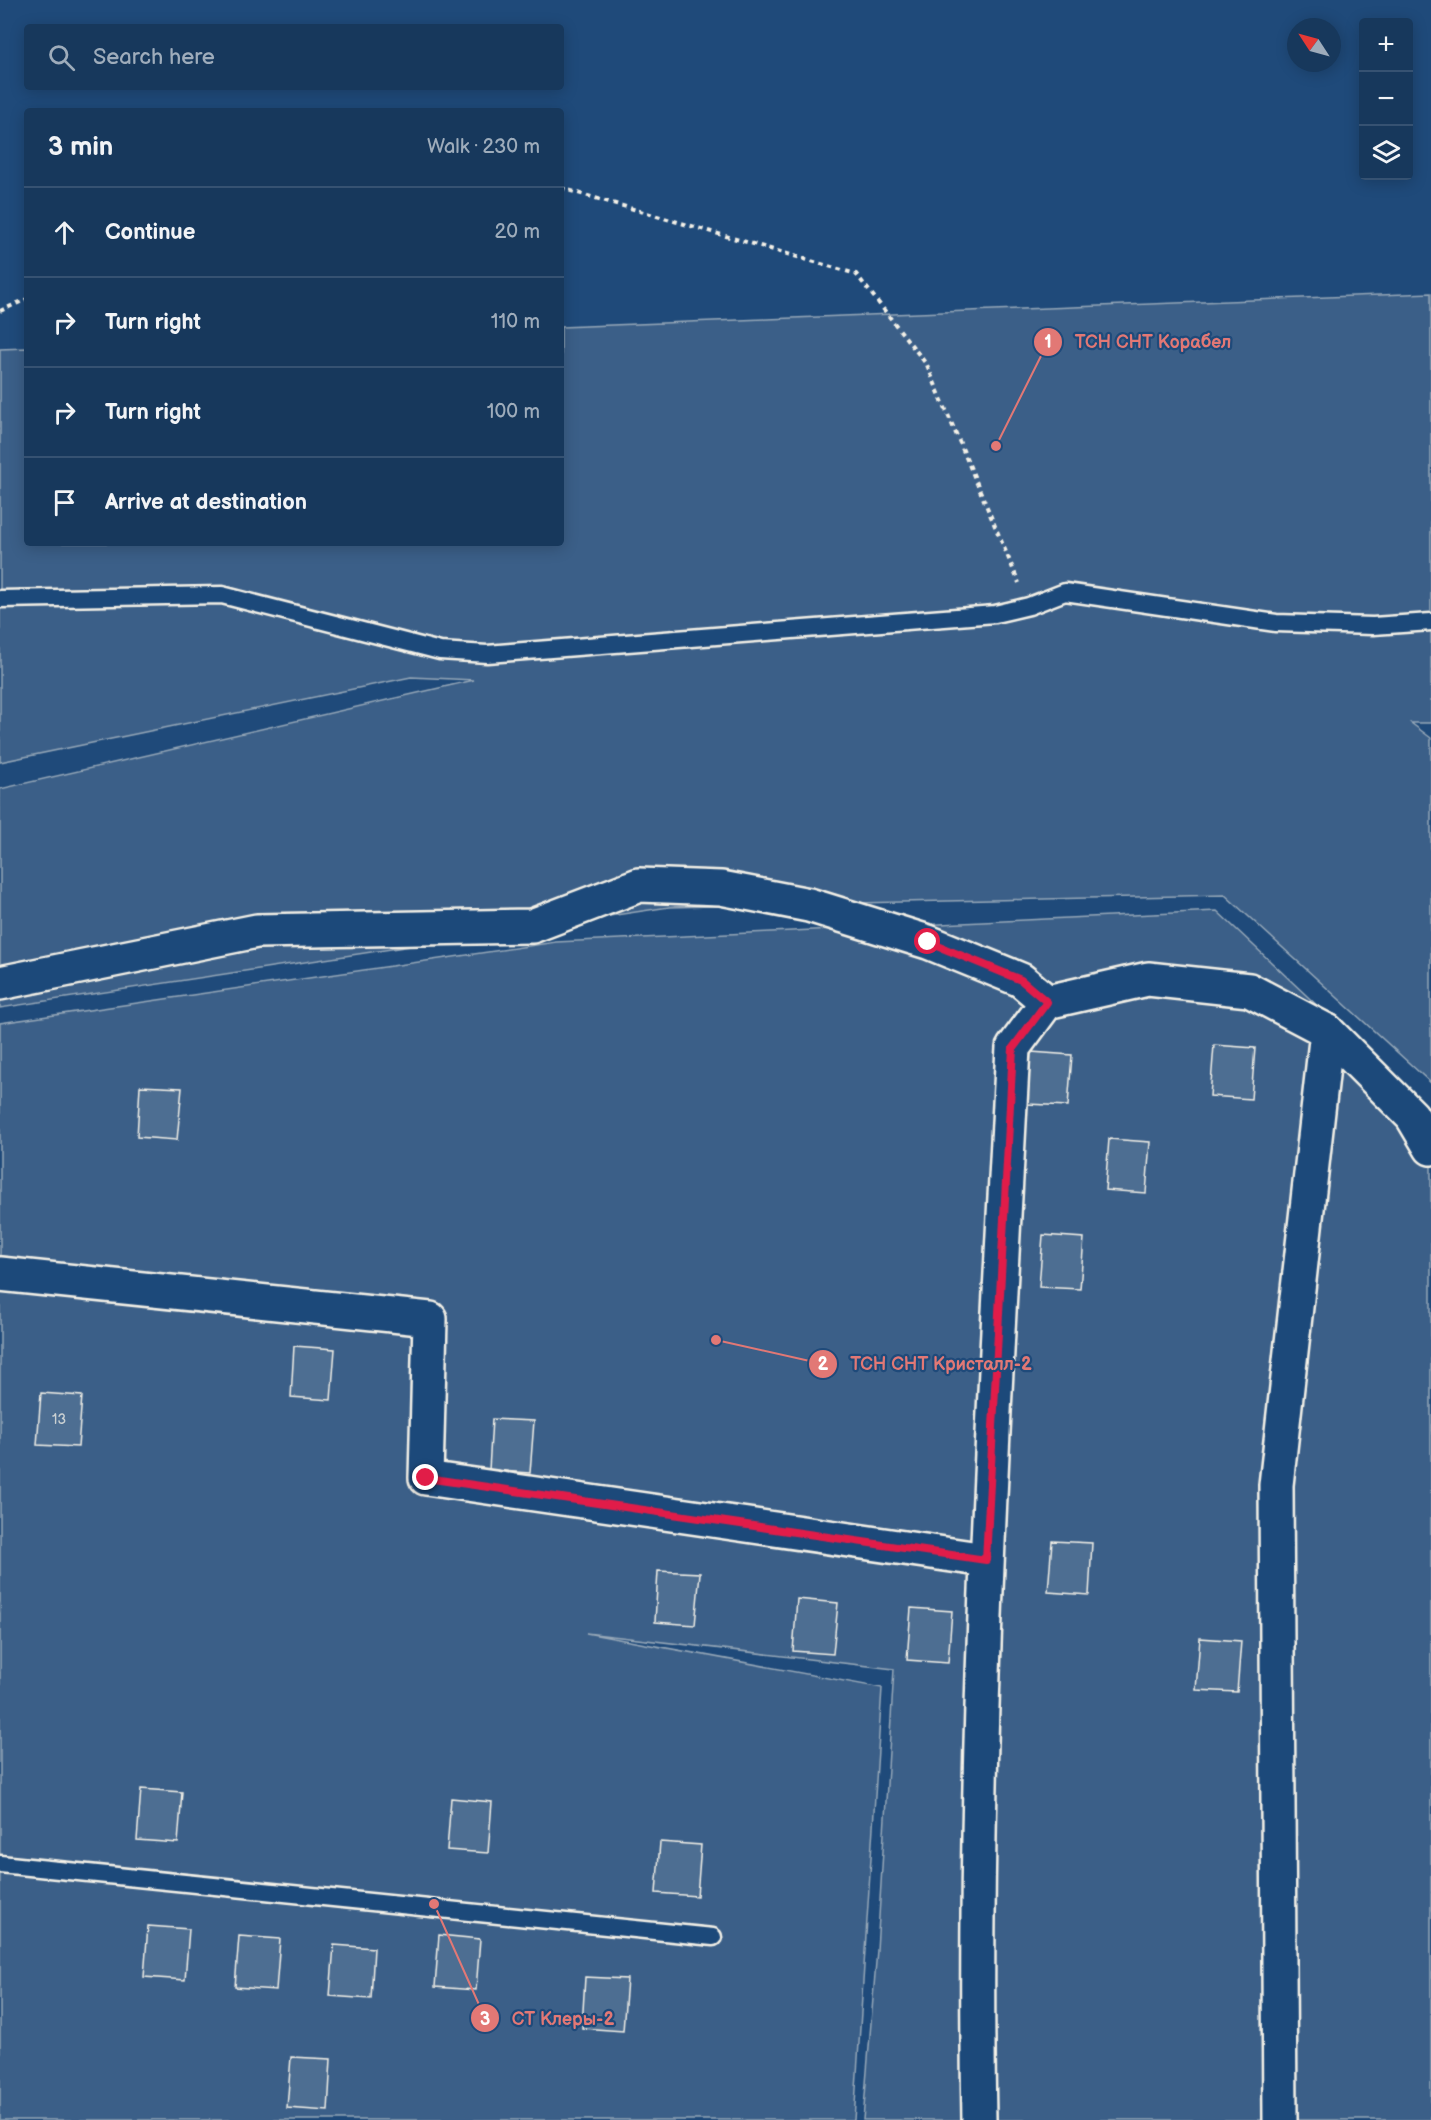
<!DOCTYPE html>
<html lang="en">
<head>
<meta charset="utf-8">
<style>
  :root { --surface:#17385c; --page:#244365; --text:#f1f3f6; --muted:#9eacbb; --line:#365272 }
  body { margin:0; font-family:"Balsamiq Sans",sans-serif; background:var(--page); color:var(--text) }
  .controls { position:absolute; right:18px; top:18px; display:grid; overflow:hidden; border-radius:6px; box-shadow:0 3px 15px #0003 }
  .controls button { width:54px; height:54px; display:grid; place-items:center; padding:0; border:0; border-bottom:2px solid var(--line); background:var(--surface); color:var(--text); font:30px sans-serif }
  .compass { position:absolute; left:1287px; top:18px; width:54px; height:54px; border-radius:50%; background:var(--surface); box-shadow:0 3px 15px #0003; rotate:306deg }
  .stop { position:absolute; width:18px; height:18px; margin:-14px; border:4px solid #e11d48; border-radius:50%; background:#fff }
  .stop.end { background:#e11d48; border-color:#fff; box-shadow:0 2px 6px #0008 }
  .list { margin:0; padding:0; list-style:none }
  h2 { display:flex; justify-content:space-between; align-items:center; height:78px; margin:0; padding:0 24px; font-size:26px }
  h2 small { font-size:20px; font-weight:400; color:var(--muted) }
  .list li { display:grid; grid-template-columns:39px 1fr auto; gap:18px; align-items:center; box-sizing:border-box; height:90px; padding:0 24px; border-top:2px solid var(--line) }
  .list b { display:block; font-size:22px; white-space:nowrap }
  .list em { font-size:20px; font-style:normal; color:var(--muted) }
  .icon { flex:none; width:33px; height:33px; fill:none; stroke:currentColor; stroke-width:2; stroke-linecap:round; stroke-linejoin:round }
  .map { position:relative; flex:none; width:1431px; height:2120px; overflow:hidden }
  .search { position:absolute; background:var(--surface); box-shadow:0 3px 15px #0003; left:24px; top:24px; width:540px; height:66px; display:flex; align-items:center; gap:15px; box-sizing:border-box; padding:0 21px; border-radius:6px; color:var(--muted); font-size:22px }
  .panel { position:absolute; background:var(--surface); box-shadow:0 3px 15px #0003; left:24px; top:108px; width:540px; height:438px; border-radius:6px }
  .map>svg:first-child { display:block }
  .green { fill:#3a5f88; stroke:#97a8b8; stroke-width:1.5 }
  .building { fill:#4d6e92; stroke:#f4f1e8; stroke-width:1.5 }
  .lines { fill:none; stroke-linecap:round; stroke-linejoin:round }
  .lane-casing { stroke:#f4f1e8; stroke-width:21 }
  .street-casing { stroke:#f4f1e8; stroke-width:38 }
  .path { stroke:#f4f1e8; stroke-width:4; stroke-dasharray:4.5 4.5; stroke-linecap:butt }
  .lane { stroke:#1f4a7a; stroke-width:16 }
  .street { stroke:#1f4a7a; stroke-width:33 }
  .route { stroke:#e11d48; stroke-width:8 }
  .labels { text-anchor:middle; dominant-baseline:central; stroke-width:4.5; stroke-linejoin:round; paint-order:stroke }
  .number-label { font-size:14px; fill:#cad0d2 }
  .leader { fill:none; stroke:#e27875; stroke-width:2 }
  .callout-dot { fill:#e27875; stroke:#1f4a7a; stroke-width:2 }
  .mark-label { font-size:18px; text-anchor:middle; font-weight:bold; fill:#fff }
  .callout-label { font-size:18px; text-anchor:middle; font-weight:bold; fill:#e27875; stroke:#1f4a7a; stroke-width:4.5; stroke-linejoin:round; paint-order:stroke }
</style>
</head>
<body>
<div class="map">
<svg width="1431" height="2120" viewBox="0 0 1431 2120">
  <rect width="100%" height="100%" fill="#1f4a7a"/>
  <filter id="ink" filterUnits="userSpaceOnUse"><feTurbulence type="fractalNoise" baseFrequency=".0167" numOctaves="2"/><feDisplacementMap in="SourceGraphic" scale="12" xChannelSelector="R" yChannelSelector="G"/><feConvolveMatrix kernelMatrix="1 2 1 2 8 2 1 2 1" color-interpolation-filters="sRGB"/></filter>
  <g filter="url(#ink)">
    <!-- green -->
    <g class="green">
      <path d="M1431,293V723H1411L1431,738V1083L1225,895L669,907L0,1008V789L474,680L411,677L0,762V349L27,348V543H561V327Z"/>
      <path d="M1217,911L1431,1113V2120H863L877,1950L894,1669L586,1633L882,1688L854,2120H0V1023L556,942Z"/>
    </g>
    <!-- building -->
    <g class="building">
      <path d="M1214,1045L1255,1048L1251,1099L1210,1096Z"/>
      <path d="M1031,1052L1072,1055L1068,1106L1027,1104Z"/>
      <path d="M140,1086L182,1088L177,1140L137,1137Z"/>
      <path d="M1109,1139L1150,1142L1146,1193L1105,1190Z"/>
      <path d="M1043,1235L1084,1238L1080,1289L1039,1287Z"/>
      <path d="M294,1346L335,1349L331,1400L291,1397Z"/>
      <path d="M41,1393L82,1396L78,1447L37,1445Z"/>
      <path d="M492,1419L534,1421L530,1473L489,1470Z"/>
      <path d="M1052,1541L1092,1543L1089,1595L1048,1592Z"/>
      <path d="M658,1571L700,1573L695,1625L655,1622Z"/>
      <path d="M797,1599L838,1603L833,1654L793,1651Z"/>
      <path d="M911,1608L952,1611L948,1663L907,1660Z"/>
      <path d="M1200,1638L1241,1641L1237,1692L1196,1690Z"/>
      <path d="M141,1789L182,1792L178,1843L137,1840Z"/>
      <path d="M451,1798L492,1802L488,1853L447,1850Z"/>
      <path d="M660,1842L701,1845L697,1896L656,1893Z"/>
      <path d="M148,1926L189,1929L185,1980L144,1977Z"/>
      <path d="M439,1935L480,1939L476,1990L435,1987Z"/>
      <path d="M239,1936L280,1939L276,1990L235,1987Z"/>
      <path d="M334,1945L374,1948L371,1999L330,1996Z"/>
      <path d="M585,1977L627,1979L623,2031L582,2028Z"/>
      <path d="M291,2057L331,2059L328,2111L287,2108Z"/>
    </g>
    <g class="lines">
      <!-- lane casing -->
      <g class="lane-casing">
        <g id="lane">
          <path d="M0,599L222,595L440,651L487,654L995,614L1029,606L1065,592L1276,623L1373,626L1431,622"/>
          <path d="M0,1864L713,1937"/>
        </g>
      </g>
      <!-- street casing -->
      <g class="street-casing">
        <g id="street">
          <path d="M0,983L257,931L532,926L639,885L721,888L809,905L928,942L1021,980L1047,1002"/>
          <path d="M0,1274L430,1319L426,1478L986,1560"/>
          <path d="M979,2120C972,1762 994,1405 1013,1048L1047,1002L1148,979L1249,990L1327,1031L1412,1116L1431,1148"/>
          <path d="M1280,2120L1276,1485L1327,1031"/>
        </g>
      </g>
      <!-- path -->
      <g class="path">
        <path d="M561,188L856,274L927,365L1019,583"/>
        <path d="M0,311L27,299"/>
      </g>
      <!-- lane -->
      <use href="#lane" class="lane"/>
      <!-- street -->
      <use href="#street" class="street"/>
    </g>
  </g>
  <g class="lines" filter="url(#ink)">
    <!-- route -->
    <path class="route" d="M426,1478L986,1560L1013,1048L1047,1002L1021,980L928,942"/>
  </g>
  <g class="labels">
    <!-- number labels -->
    <g class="number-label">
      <text x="59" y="1419">13</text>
    </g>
  </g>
  <!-- callouts -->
  <path class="leader" d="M996 446L1048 342M716 1340L823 1364M434 1904L485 2018"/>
  <g class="callout-dot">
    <circle cx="996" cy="446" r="6"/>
    <circle cx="716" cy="1340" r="6"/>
    <circle cx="434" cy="1904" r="6"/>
    <circle cx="1048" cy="342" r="15"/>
    <circle cx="823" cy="1364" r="15"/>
    <circle cx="485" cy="2018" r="15"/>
  </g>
  <g class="mark-label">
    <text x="1048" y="348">1</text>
    <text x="823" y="1370">2</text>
    <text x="485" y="2025">3</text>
  </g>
  <g class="callout-label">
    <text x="1153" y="348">ТСН СНТ Корабел</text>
    <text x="941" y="1370">ТСН СНТ Кристалл-2</text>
    <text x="563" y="2025">СТ Клеры-2</text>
  </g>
</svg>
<div class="controls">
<button>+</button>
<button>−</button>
<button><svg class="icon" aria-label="layers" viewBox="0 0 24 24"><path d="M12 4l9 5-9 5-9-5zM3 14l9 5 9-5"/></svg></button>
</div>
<svg class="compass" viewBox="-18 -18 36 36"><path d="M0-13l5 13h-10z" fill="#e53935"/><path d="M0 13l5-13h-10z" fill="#9eacbb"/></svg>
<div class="stop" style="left:928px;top:942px"></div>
<div class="stop end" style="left:426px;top:1478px"></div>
<div class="search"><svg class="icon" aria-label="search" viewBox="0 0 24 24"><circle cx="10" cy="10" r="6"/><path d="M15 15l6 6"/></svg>Search here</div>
<section class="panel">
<h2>3 min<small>Walk · 230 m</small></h2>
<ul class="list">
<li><svg class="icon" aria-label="ahead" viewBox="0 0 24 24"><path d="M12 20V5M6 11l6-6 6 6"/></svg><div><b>Continue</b></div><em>20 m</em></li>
<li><svg class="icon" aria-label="right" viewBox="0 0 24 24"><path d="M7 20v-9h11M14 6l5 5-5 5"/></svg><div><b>Turn right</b></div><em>110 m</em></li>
<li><svg class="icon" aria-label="right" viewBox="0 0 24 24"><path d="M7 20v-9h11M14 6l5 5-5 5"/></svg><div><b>Turn right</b></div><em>100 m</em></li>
<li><svg class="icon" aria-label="arrive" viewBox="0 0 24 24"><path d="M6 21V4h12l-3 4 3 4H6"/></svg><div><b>Arrive at destination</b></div></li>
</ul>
</section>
</div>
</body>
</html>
